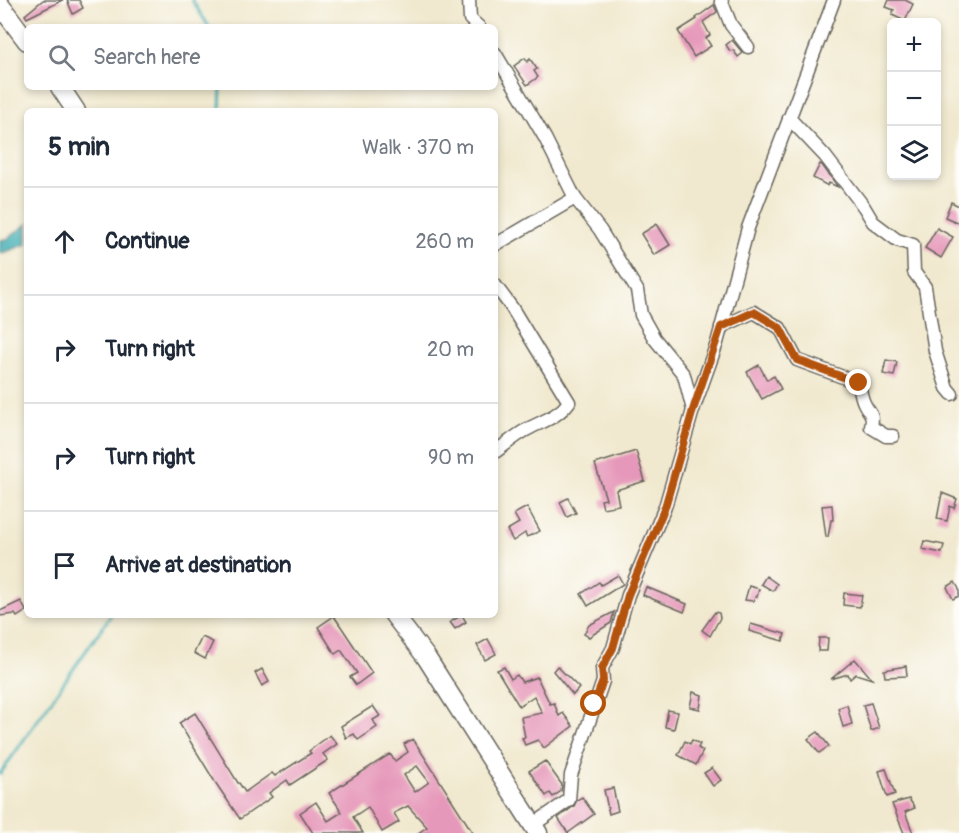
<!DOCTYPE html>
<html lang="en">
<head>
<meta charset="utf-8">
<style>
  :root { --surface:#fff; --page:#f2f2f3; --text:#1f2937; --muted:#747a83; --line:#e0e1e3 }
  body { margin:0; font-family:Pangolin,sans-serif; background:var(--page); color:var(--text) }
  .controls { position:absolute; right:18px; top:18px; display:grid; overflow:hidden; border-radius:9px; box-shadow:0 3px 9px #0003 }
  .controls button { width:54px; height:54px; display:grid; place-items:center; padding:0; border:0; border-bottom:2px solid var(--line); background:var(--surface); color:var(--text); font:30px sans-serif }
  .stop { position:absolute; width:18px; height:18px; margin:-14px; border:4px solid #b45309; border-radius:50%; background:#fff }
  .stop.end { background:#b45309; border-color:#fff; box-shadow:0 2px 6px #0008 }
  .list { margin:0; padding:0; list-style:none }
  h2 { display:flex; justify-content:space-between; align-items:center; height:78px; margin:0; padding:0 24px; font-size:26px }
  h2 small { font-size:20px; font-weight:400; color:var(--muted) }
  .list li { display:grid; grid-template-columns:39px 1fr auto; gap:18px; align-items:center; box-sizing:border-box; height:108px; padding:0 24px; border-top:2px solid var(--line) }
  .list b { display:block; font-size:22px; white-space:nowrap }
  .list em { font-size:20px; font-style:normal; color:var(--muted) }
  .icon { flex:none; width:33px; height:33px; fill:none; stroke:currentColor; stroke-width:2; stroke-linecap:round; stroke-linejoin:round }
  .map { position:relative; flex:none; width:959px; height:833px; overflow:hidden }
  .search { position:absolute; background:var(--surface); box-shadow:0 3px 9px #0003; left:24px; top:24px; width:474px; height:66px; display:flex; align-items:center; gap:15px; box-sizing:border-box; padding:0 21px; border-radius:9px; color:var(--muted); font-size:22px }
  .panel { position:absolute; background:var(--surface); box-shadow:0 3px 9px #0003; left:24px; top:108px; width:474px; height:510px; border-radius:9px }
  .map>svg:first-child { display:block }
  .water { fill:#3cadb4; stroke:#2c6468; stroke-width:1.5 }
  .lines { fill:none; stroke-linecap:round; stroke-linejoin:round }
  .stream { stroke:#3cadb4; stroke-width:3 }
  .building { fill:#e698ba; fill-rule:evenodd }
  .minor-casing { stroke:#67645b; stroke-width:15 }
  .primary-casing { stroke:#67645b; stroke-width:21 }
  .minor { stroke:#fff; stroke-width:12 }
  .primary { stroke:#fff; stroke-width:18 }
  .route { stroke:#b45309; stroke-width:8 }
</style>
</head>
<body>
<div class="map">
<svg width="959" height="833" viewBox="0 0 959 833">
  <rect width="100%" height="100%" fill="#fdfcf7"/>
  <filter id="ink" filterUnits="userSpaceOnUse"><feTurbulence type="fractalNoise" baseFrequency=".0167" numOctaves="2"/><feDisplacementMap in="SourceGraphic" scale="12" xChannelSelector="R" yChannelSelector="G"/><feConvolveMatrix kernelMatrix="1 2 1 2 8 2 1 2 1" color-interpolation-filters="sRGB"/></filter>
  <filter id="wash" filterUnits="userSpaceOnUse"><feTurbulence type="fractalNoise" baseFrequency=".008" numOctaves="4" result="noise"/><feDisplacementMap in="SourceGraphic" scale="24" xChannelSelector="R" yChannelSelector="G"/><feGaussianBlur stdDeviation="1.35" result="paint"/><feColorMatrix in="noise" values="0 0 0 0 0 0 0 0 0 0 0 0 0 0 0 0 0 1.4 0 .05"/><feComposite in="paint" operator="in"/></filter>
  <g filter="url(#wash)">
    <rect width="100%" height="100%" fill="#f1e9cf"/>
    <!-- water -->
    <path class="water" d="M27,224V244L0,254V240L7,239Z"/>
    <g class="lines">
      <!-- stream -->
      <g class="stream">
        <path d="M192,0L209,27"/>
        <path d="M220,111L221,87"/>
        <path d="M0,774L111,615"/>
      </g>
    </g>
    <g id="blocks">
      <!-- building -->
      <g class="building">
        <path d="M43,0H63L27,18L25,15Z"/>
        <path d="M67,0H79L83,8L73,14Z"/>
        <path d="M889,0H905L913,4L905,21L892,15L894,10L886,7Z"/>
        <path d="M714,5L717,12L703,22L710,35L706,38L711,46L694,57L678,31L697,19L696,18Z"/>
        <path d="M732,40L743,53L738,57L733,50L730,51L726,45Z"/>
        <path d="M525,58L527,62L530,59L537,69L534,71L538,77L527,85L514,66Z"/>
        <path d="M820,164L822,165L838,187L829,183L828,186L813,178Z"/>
        <path d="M951,202L959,206V223L945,217Z"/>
        <path d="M657,224L670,245L654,255L641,234Z"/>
        <path d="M937,228L953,237L941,258L925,248Z"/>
        <path d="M886,360L897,362L894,376L883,374Z"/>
        <path d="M759,365L767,380L774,376L781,389L762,399L747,372Z"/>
        <path d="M636,451L645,481L616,490L619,505L603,508L601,500L606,499L595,464Z"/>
        <path d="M942,493L957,499L954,508L950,506L947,521L937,519Z"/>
        <path d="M568,498L576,513L567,517L560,502Z"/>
        <path d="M832,505L833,520H831L828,537H826L822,506Z"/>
        <path d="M527,507L540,531L527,537L525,533L513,541L507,530L519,523L514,514Z"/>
        <path d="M924,541L944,545L942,553L922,549Z"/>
        <path d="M618,575L623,584L588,606L581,594L599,582L601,585Z"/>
        <path d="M766,576L777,584L773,591L761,584Z"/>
        <path d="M955,582L959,589V596L953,599L947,587Z"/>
        <path d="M749,586L759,589L757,597H755L753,601L745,600Z"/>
        <path d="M646,587L687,604L684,612L643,595Z"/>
        <path d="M844,593L862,595L860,607L843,605Z"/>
        <path d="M21,601L26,611L17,617L15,614L0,616V611Z"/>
        <path d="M614,612L611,623L589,637L584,634L589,625Z"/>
        <path d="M715,612L719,613L720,618L710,636L702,630Z"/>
        <path d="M462,615L466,622L455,629L450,622Z"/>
        <path d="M334,616L372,673L356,685L350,677L357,673L341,650L335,654L318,627Z"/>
        <path d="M751,624L785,634L783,641L749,631Z"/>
        <path d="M202,637L213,642L205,659L194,653Z"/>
        <path d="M819,638H828L827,651H818Z"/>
        <path d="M488,639L496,654L485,660L477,645Z"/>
        <path d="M855,659L872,679L856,674L850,679L848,674L831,679Z"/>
        <path d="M557,666L579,688L573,695L553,671Z"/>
        <path d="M906,666L907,676L885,677L884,670Z"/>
        <path d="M504,667L511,679L517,675L522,682L537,677L550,704L554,703L559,716L563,713L573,726L544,748L538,740L525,745L522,738L525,737L521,717L542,713L534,696L519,706L497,670Z"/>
        <path d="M262,669L269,682L262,686L255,673Z"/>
        <path d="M693,692L702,695L700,709L690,707Z"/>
        <path d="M871,703L879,728L871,731L863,705Z"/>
        <path d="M847,705L852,724L843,727L838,708Z"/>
        <path d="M373,706L380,716L373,720L377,727L358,740L354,734L346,738L341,726Z"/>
        <path d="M668,710L678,712L674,729L665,727Z"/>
        <path d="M195,713L238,783H239L245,792L272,773L275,776L311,753L309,751L330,735L337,744L323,754L328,760L290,785L287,780L269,793L272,797L240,819L215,782L179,723Z"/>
        <path d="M818,732L829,746L819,753L808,739Z"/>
        <path d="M413,739L473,833H418L427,827L408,806L394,813L399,822L382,832L368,807L353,817L363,833H313L300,813L316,802L328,821L342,812L329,793L390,754L395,761L408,752L404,744ZM417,766L429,782L415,792L404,775Z"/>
        <path d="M692,740L700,744L698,748L703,751L696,765L678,755L685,741L690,744Z"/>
        <path d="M545,761L562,785L561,791L553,797L550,793L546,796L529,771Z"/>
        <path d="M712,768L721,780L713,786L704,773Z"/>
        <path d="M886,769L895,794L887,797L879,771Z"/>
        <path d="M613,788L618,811L609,814L604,790Z"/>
        <path d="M582,797L594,814L568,833L558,818L574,806L577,800Z"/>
        <path d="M909,799L915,808L905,812L913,833H904L892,804Z"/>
      </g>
    </g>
  </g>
  <g filter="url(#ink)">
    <use href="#blocks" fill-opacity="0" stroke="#67645b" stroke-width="1.5"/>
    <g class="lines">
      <!-- minor casing -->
      <g class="minor-casing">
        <g id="minor">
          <path d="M469,0L470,19L479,27"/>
          <path d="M721,0L731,25L748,47"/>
          <path d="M495,53L545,138L575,198L600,230L637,290L641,315L654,338L684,375L693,410"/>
          <path d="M789,118L825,156L864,207L873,222L897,240L913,245L914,272L925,287L935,351L947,388L952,394"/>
          <path d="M495,245L575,198"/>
          <path d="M495,285L512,308L569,402C557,418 542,421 526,430C515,436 505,445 495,452"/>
          <path d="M721,327L754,312L780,328L797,360L859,383C860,389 861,397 864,403C869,414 874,412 871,427L886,436H893"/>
          <path d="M533,825L569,800L571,775L603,681L602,668L613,648L628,595L665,507L693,410L717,343L748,228L834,0"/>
        </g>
      </g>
      <!-- primary casing -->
      <g class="primary-casing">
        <g id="primary">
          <path d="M0,5L27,41"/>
          <path d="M60,87L76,111"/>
          <path d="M394,615L426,657L538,833"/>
        </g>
      </g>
      <!-- minor -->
      <use href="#minor" class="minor"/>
      <!-- primary -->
      <use href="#primary" class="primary"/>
    </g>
  </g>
  <g class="lines" filter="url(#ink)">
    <!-- route -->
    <path class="route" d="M594,704L603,681L602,668L613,648L628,595L665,507L693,410L721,327L754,312L780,328L797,360L859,383"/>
  </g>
</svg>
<div class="controls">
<button>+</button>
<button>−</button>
<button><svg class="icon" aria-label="layers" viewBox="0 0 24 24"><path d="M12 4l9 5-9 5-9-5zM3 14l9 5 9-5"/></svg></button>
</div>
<div class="stop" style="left:594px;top:704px"></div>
<div class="stop end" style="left:859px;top:383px"></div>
<div class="search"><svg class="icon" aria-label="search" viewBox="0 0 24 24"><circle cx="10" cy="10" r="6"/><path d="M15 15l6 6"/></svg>Search here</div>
<section class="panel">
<h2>5 min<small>Walk · 370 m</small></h2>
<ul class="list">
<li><svg class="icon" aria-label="ahead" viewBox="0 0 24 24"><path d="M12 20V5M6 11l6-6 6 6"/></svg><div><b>Continue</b></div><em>260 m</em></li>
<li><svg class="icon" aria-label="right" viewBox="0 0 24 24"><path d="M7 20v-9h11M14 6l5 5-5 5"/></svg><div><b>Turn right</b></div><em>20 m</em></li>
<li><svg class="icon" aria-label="right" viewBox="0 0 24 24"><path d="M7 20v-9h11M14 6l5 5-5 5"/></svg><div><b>Turn right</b></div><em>90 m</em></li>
<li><svg class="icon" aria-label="arrive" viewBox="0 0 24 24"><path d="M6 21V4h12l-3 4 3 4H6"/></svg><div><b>Arrive at destination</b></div></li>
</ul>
</section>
</div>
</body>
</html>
